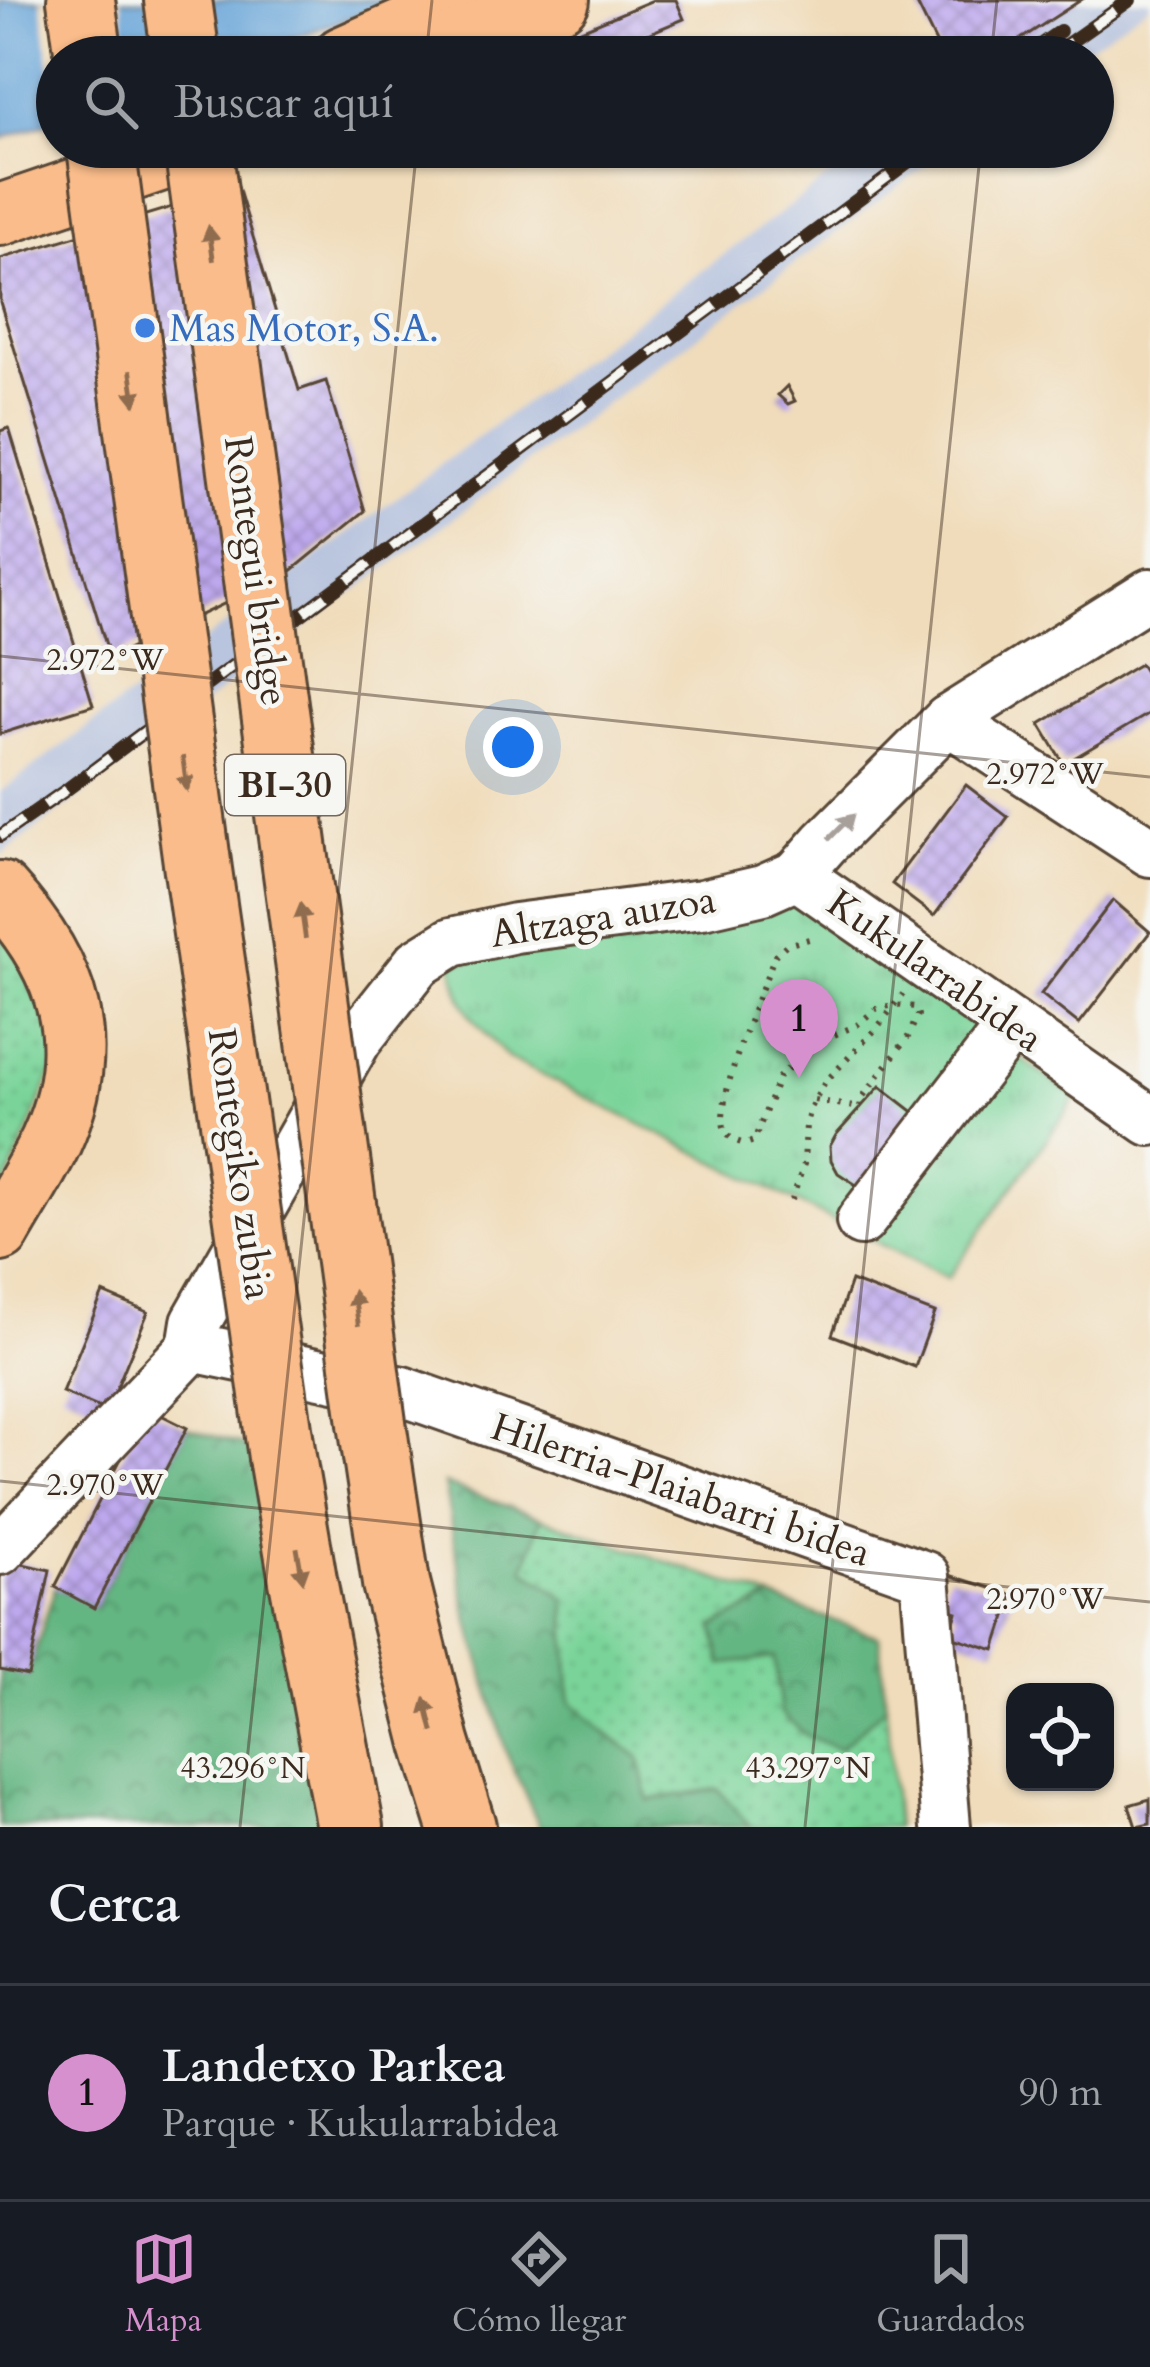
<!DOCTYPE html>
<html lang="es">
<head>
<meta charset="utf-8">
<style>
  :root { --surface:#171b24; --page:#20242c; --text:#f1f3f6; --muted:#9ea1a6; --line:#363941; --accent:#d690ce }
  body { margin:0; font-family:Cardo,serif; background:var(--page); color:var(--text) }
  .controls { position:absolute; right:36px; bottom:36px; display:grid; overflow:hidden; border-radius:24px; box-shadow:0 3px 9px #0004 }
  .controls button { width:108px; height:108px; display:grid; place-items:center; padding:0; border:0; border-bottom:3px solid var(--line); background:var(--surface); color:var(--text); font:60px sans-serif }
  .you { position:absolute; left:513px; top:747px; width:42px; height:42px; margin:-30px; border:9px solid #fff; border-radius:50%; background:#1a73e8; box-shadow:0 0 0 18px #1a73e833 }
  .badge { display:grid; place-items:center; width:78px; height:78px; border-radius:50%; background:var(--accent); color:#111; font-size:39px; font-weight:700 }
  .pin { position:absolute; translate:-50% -99px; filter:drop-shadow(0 3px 6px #0008) }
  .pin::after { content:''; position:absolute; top:63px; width:42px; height:36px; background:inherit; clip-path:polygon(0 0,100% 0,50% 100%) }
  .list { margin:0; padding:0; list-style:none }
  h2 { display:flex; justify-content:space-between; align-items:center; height:156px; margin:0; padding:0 48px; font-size:51px }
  h2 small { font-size:39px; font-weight:400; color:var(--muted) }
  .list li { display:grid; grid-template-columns:78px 1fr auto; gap:36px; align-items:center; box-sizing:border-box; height:216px; padding:0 48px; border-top:3px solid var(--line) }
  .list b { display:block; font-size:45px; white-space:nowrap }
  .list p { margin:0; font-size:39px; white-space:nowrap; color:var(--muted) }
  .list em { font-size:39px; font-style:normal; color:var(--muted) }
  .icon { flex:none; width:66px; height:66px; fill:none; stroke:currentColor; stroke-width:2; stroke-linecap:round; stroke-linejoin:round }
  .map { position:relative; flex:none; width:1150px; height:1827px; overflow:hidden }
  .search { position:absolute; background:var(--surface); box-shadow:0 3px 9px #0004; left:36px; right:36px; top:36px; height:132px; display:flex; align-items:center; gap:30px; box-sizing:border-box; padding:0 42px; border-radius:66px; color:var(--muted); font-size:45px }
  .sheet { height:372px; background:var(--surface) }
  nav { display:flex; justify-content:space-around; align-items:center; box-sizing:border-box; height:168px; border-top:3px solid var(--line); background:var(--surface); font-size:33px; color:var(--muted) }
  nav a { display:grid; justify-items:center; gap:6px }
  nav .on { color:var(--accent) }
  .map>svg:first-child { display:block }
  .industrial { fill:#b9c5de }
  .grass { fill:url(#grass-dots); stroke:#5a7f5c; stroke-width:3 }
  .forest { fill:url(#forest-crowns); stroke:#4f7050; stroke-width:3 }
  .park { fill:url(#park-tufts); stroke:#5a7f5c; stroke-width:3 }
  .water { fill:#67a4d8; stroke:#51677b; stroke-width:3 }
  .pier { fill:#f0dcba }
  .building { fill:url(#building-cross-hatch) }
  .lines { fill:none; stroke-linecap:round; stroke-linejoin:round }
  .minor-casing { stroke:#564535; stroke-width:54 }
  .major-casing { stroke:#564535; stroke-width:66 }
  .highway-casing { stroke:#564535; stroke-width:72 }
  .path { stroke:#564535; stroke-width:6; stroke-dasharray:3 9; stroke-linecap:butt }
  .minor { stroke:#fff; stroke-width:48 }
  .major { stroke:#f9bc8a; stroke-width:60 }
  .highway { stroke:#f9bc8a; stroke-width:66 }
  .rail-casing { stroke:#3b2a1e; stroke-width:14 }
  .rail { stroke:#f6f6f2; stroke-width:9; stroke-dasharray:27; stroke-linecap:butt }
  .highway-bridge-casing { stroke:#564535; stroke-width:72; stroke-linecap:butt }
  .highway-bridge { stroke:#f9bc8a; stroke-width:66 }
  .oneway { fill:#906c4f }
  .oneway2 { fill:#a79f9a }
  .ticks { fill:none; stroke:#3b2a1e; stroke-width:3; stroke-opacity:0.45 }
  .shop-dot { fill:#3f7fe0; stroke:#f6f6f2; stroke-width:4.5 }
  .labels { text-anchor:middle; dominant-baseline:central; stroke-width:9; stroke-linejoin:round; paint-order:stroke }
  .shield { fill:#f6f6f2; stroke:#73675e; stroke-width:3 }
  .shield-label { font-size:36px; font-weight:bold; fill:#3b2a1e }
  .shop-label { font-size:39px; fill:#366cbe; stroke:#f6f6f2; text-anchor:start }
  .street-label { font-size:39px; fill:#3b2a1e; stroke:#f6f6f2 }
  .ticks-label { font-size:30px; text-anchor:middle; fill:#3b2a1e; stroke:#f6f6f2; stroke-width:9; stroke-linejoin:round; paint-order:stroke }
</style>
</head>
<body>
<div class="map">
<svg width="1150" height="1827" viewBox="0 0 1150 1827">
  <defs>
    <pattern id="grass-dots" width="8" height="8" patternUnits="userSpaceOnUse" patternTransform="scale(3)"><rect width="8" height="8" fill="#7ad49a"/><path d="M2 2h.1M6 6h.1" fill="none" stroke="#6ab684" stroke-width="1.8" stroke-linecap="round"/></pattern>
    <pattern id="forest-crowns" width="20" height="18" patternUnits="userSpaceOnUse" patternTransform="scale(3)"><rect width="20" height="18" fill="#63b682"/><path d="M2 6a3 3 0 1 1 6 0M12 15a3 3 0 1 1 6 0" fill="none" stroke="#53946a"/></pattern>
    <pattern id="park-tufts" width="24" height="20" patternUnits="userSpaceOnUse" patternTransform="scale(3)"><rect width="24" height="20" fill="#7ad49a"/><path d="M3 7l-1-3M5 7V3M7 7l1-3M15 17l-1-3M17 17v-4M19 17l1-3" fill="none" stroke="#6ab684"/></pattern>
    <pattern id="building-cross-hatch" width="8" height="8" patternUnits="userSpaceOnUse" patternTransform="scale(3)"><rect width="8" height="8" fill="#bea9ee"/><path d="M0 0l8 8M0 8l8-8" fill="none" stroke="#9c8ac0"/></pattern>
  </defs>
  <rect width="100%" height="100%" fill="#f6f6f2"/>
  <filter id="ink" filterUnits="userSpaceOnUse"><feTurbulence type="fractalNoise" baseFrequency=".00833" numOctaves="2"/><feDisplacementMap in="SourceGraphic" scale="24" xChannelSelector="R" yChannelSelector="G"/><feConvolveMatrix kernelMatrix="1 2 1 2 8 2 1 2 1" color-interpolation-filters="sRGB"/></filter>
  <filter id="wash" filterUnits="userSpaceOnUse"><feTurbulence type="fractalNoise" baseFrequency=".004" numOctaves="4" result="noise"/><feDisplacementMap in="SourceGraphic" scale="48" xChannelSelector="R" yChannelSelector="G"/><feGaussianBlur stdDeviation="2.7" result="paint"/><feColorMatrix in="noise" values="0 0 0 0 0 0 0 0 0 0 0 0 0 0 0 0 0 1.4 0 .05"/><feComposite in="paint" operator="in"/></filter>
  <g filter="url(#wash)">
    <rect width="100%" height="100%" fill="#f0dcba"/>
    <!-- industrial -->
    <g class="industrial">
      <path d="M1081,0H1150V5L1073,57H993Z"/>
      <path d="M869,147H951L0,856V792Z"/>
    </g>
    <!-- grass -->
    <g class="grass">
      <path d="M0,920L61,1051L0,1200Z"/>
      <path d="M541,1518L771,1598L714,1627L775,1658L839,1749L886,1706L896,1827H750L718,1789L648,1800L639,1757L605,1733L570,1701L564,1598L524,1569Z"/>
    </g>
    <!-- forest -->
    <g class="forest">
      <path d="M187,1428L282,1457L350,1827H0V1670L28,1676L55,1587L95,1607Z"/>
      <path d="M444,1484L541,1518L524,1569L565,1598L570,1701L605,1733L639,1757L648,1800L718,1789L750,1827H540L506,1752L466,1609Z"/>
      <path d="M771,1598L879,1637L886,1706L839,1749L807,1736L781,1713L775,1658L722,1664L714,1627Z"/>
    </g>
    <!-- park -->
    <path class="park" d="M794,896L1076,1098L948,1278L508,1058C478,1025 458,1011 453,963Z"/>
    <!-- water -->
    <path class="water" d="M0,0H399L240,57H57V120L0,139Z"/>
    <!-- pier -->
    <path class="pier" d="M41,0H121L128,57H57V121Z"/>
    <g id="blocks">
      <!-- building -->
      <g class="building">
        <path d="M653,0H676L684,19L592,57H516Z"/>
        <path d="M915,0H1081L993,57H943Z"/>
        <path d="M238,187L299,390L326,381L365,511L289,573L110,658L0,302V259Z"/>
        <path d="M787,386L795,401L788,404L778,395Z"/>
        <path d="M9,428L93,705L0,734V431Z"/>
        <path d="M1140,664L1150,680V713L1064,764L1040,724Z"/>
        <path d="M966,785L1008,817L934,916L892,884Z"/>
        <path d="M1113,900L1150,932L1079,1024L1041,994Z"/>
        <path d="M880,1086L920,1117L864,1190L838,1173L831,1160L830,1146L836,1135Z"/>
        <path d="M851,1281L935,1313L915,1367L832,1335Z"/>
        <path d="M103,1293L148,1312L107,1411L62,1392Z"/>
        <path d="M147,1408L187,1428L94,1608L55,1587Z"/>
        <path d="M4,1560L50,1570L28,1676L0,1670V1579Z"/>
        <path d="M949,1575L1013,1595L995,1650L950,1636L957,1612L939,1606Z"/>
        <path d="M1150,1799V1824L1136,1827L1129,1805Z"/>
      </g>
    </g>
  </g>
  <g filter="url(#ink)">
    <use href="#blocks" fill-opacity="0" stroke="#564535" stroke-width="3"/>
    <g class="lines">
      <!-- minor casing -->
      <g class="minor-casing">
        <g id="minor">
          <path d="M1150,593L948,720L825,843L797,875L1150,1121"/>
          <path d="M948,720L1150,852"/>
          <path d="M861,1221L1012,1025"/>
          <path d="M192,1347L402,1391L925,1576L946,1827"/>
          <path d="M0,1550L192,1347L196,1322L357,1040L418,963L452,942L515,928L702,904L763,890L797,875"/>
        </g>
      </g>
      <!-- major casing -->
      <g class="major-casing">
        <g id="major">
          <path d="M343,57L456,7"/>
          <path d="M420,57L559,0"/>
          <path d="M0,215L200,147"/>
          <path d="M0,892C69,967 95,1044 51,1141C36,1172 17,1201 0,1231"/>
        </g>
      </g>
      <!-- highway casing -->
      <g class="highway-casing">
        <g id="highway">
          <path d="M81,0L89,57"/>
          <path d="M178,0L186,57"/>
          <path d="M372,1423L396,1583L436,1743L462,1827"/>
          <path d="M282,1457L303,1580L350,1827"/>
        </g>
      </g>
      <!-- path -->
      <g class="path">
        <path d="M814,1100L860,1108L861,1099L908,1037L918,1015L915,1007L894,1005L876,1009L857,1025L827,1038L802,1056L779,1077L754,1141L745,1144C735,1141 728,1139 724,1127C716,1096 762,989 775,955L786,945L817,937"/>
        <path d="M792,1200L804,1164L806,1124L810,1108L825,1082L877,1028L903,994"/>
      </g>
      <!-- minor -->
      <use href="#minor" class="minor"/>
      <!-- major -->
      <use href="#major" class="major"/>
      <!-- highway -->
      <use href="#highway" class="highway"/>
      <!-- rail casing -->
      <g class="rail-casing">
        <g id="rail">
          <path d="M1023,57L1060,31"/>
          <path d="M1049,57L1130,0"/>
          <path d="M0,836L66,790L928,147"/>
        </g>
      </g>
      <!-- rail -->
      <use href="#rail" class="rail"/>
      <!-- highway-bridge casing -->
      <g class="highway-bridge-casing">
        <g id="highway-bridge">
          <path d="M101,147L198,870L282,1457"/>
          <path d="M198,147L372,1423"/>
        </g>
      </g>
      <!-- highway-bridge -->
      <use href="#highway-bridge" class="highway-bridge"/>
    </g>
    <!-- one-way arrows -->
    <defs><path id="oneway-solid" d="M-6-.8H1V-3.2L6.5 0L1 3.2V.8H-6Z" transform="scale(3)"/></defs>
    <g class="oneway">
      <use href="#oneway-solid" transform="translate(211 243) rotate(-98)"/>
      <use href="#oneway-solid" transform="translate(133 388) rotate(82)"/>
      <use href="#oneway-solid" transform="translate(185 774) rotate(82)"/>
      <use href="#oneway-solid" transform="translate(303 921) rotate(-98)"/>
      <use href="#oneway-solid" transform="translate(356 1308) rotate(-98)"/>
      <use href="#oneway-solid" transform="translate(300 1565) rotate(80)"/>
      <use href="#oneway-solid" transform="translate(429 1715) rotate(-104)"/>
    </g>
    <use class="oneway2" href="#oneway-solid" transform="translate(841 827) rotate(-45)"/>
  </g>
  <!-- ticks -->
  <path class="ticks" d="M426,57L432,0M991,57L997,0M0,656L1150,777M0,1481L1150,1602M240,1827L417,147M805,1827L981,147"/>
  <!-- markers -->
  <circle class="shop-dot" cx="145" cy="328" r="12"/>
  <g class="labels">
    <!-- shield labels -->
    <rect class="shield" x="225" y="755" width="120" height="60" rx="9"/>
    <g class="shield-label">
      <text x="285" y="785">BI-30</text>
    </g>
    <!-- shop labels -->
    <g class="shop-label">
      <text x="169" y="328">Mas Motor, S.A.</text>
    </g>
    <!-- street labels -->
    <g class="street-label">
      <text transform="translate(256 571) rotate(82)">Rontegui bridge</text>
      <text transform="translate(603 917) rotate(-9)">Altzaga auzoa</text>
      <text transform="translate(935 971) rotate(35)">Kukularrabidea</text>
      <text transform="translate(240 1164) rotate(82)">Rontegiko zubia</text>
      <text transform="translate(681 1490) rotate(19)">Hilerria-Plaiabarri bidea</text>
    </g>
  </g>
  <g class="ticks-label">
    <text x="105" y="670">2.972°W</text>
    <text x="1045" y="784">2.972°W</text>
    <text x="105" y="1495">2.970°W</text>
    <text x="1045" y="1609">2.970°W</text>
    <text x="243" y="1778">43.296°N</text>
    <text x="808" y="1778">43.297°N</text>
  </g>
</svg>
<div class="controls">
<button><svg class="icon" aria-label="locate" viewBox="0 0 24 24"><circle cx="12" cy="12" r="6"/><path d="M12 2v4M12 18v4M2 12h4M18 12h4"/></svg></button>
</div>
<div class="you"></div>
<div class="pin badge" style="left:799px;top:1078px">1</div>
<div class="search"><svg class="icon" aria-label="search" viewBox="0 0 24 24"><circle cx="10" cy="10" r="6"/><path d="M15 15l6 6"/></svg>Buscar aquí</div>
</div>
<section class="sheet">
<h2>Cerca<small></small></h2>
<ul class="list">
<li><span class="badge">1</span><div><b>Landetxo Parkea</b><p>Parque · Kukularrabidea</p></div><em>90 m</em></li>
</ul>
</section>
<nav>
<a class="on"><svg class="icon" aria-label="map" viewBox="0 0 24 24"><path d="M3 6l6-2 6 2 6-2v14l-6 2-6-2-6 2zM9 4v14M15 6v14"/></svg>Mapa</a>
<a><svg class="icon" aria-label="directions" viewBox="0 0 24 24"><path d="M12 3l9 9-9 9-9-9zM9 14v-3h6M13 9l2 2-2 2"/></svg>Cómo llegar</a>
<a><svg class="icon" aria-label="saved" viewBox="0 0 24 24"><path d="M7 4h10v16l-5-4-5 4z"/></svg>Guardados</a>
</nav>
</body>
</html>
